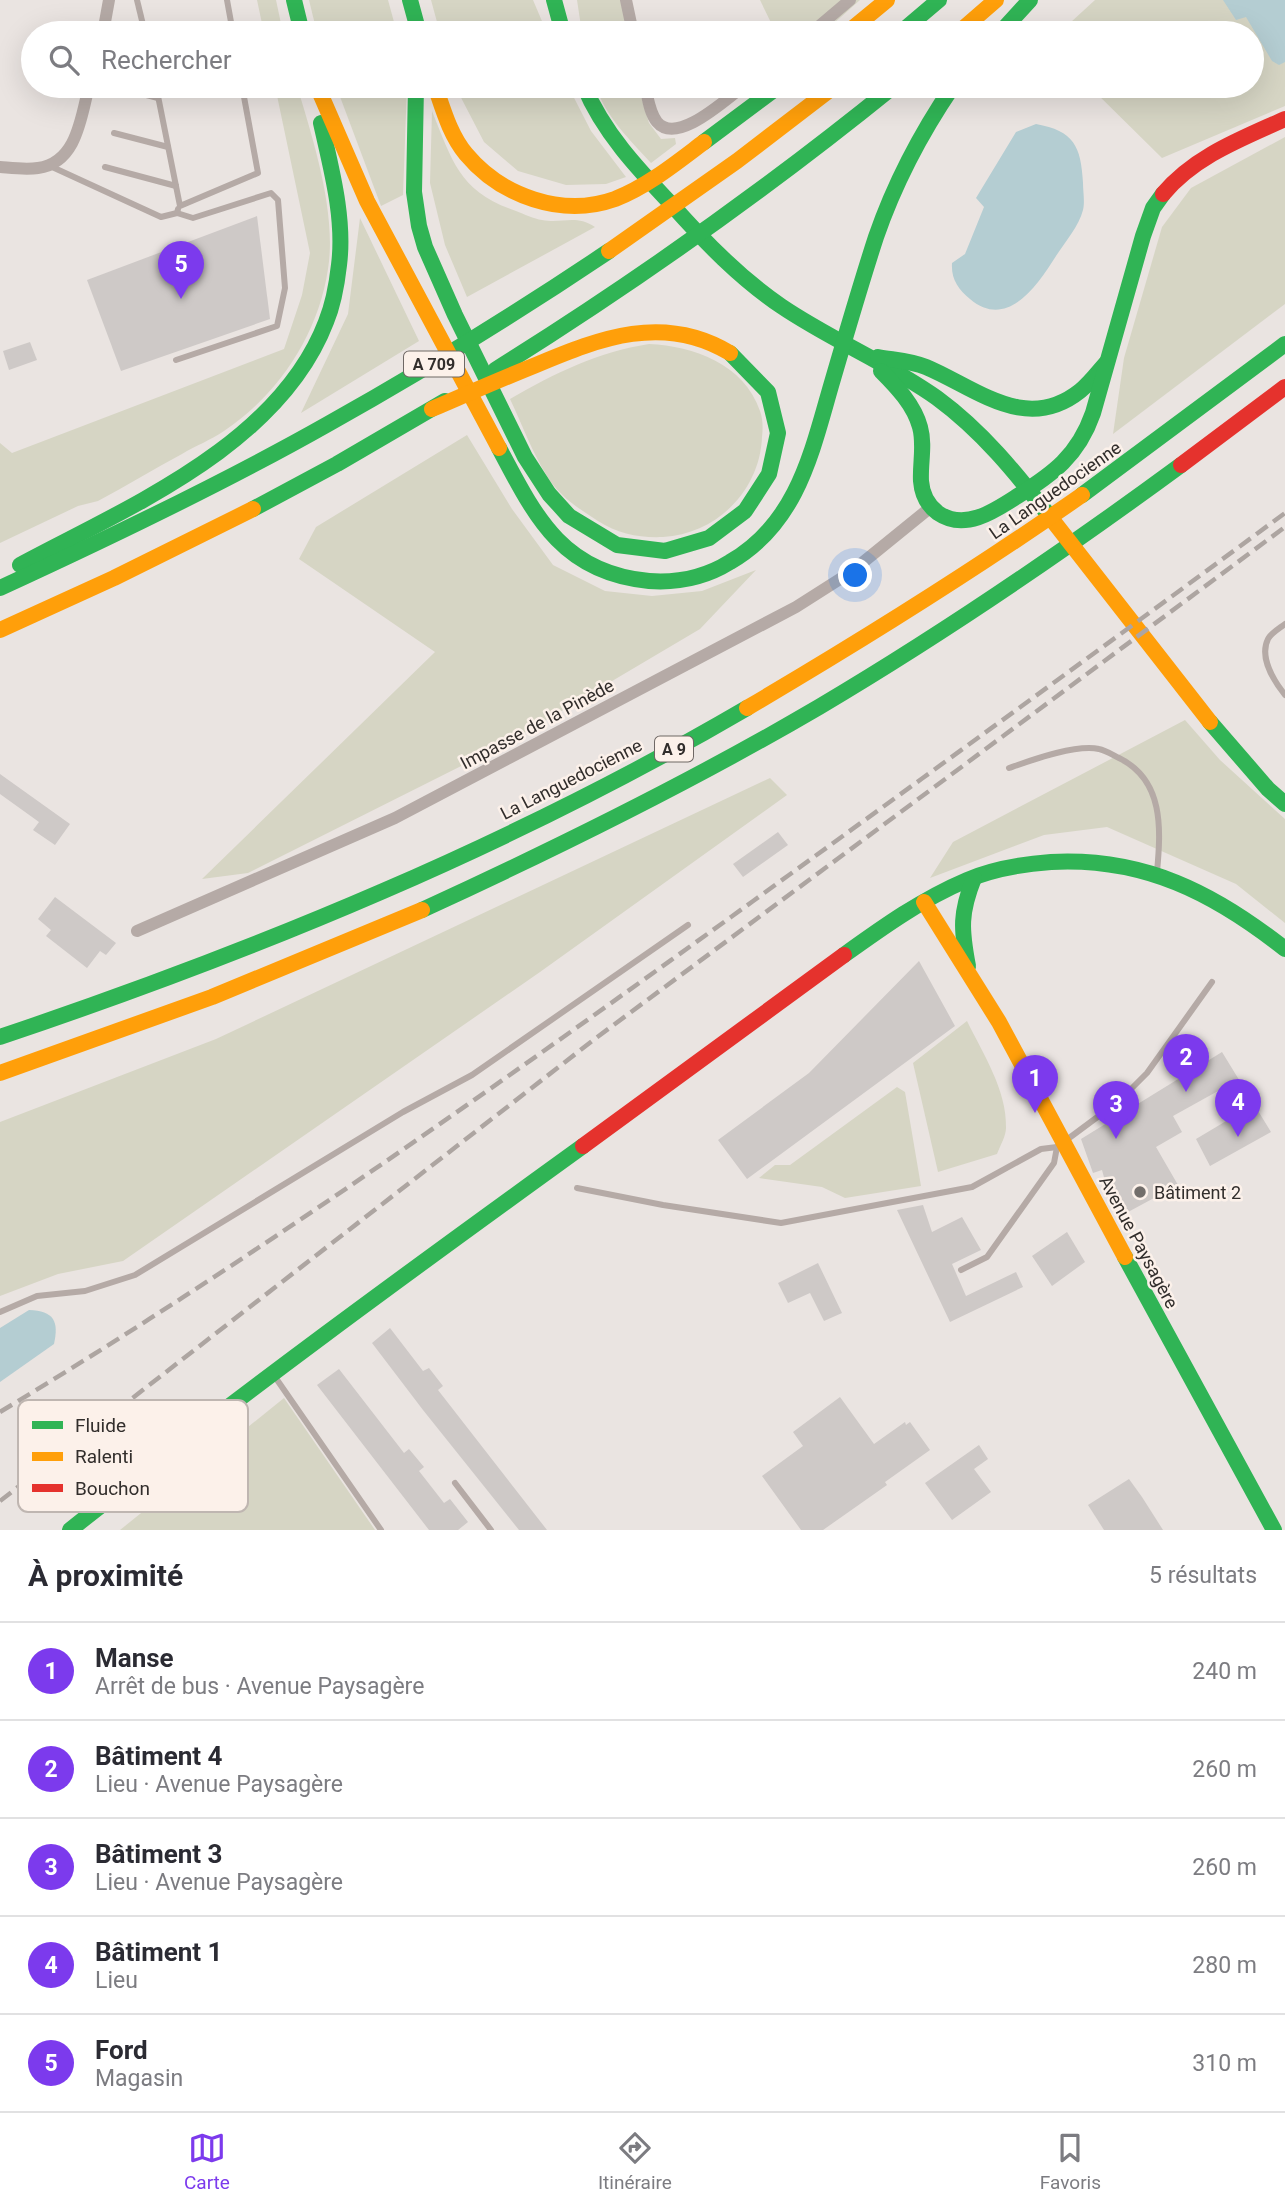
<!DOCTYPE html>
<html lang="fr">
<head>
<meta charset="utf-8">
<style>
  :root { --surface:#fff; --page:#f7f7f7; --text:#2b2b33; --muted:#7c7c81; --line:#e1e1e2; --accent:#7c3aed }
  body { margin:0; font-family:Roboto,sans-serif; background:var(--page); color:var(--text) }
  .you { position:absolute; left:856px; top:576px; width:24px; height:24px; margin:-18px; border:5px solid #fff; border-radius:50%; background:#1a73e8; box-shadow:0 0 0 10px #1a73e833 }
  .badge { display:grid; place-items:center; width:46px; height:46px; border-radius:50%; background:var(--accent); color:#fff; font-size:23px; font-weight:700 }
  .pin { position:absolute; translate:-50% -58px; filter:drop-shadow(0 2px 4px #0008) }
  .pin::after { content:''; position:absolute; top:37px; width:24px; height:21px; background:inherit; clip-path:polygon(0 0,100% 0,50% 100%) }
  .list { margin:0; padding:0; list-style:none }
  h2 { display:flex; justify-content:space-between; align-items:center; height:91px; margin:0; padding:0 28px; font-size:30px }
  h2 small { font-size:23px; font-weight:400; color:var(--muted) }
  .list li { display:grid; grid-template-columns:46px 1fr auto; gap:21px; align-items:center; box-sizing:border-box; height:98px; padding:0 28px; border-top:2px solid var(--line) }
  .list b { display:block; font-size:26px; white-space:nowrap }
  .list p { margin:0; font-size:23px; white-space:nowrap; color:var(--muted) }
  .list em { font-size:23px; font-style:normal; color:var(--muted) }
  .icon { flex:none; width:38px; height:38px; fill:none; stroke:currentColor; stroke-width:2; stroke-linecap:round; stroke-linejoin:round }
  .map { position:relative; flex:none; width:1285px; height:1530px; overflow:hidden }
  .search { position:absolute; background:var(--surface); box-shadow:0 7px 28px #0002; left:21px; right:21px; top:21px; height:77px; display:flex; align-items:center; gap:18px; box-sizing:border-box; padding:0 24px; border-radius:38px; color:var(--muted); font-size:26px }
  .sheet { height:581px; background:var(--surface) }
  nav { display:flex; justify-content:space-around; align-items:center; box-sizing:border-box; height:98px; border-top:2px solid var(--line); background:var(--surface); font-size:19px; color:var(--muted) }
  nav a { display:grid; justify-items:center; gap:4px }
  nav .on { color:var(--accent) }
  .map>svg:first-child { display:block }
  .green { fill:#d6d5c4 }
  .water { fill:#b4cdd2 }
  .building { fill:#cec9c7 }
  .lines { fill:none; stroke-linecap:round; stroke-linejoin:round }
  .lane { stroke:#b5aaa6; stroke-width:6 }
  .street { stroke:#b5aaa6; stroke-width:12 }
  .fast { stroke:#30b455; stroke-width:16 }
  .slow { stroke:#ff9f0a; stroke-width:16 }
  .jam { stroke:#e5322d; stroke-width:16 }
  .rail { stroke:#ada5a1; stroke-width:4.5; stroke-dasharray:14 7; stroke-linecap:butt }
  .poi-dot { fill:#726e6b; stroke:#fcf1ea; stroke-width:2.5 }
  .labels { text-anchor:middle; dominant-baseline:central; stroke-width:5; stroke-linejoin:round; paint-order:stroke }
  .shield { fill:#fcf1ea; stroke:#6f6865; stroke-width:2 }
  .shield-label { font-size:16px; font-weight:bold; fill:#322e2c }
  .street-label { font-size:18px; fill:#322e2c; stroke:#fcf1ea }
  .poi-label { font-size:18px; fill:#322e2c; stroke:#fcf1ea; text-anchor:start }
  .key { fill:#fcf1ea; stroke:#bfb6b1; stroke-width:2 }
  .key-label { font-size:19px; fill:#322e2c }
</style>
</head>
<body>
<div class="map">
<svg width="1285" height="1530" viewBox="0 0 1285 1530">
  <rect width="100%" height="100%" fill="#eae4e1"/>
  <!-- green -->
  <g class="green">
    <path d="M257,0H276L283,33H264Z"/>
    <path d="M309,0H388L397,33H317Z"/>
    <path d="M431,0H533L547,33H440Z"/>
    <path d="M577,0H621L627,33H582Z"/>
    <path d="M760,0H860L823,33H776Z"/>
    <path d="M1095,0H1285V106L1162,158L1089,86H1252V33H1059Z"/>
    <path d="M275,86H297C313,139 337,213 328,269C318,335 279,394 224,431C211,440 195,446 182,454C154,469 126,486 98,501L78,506L0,543V443L12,453L284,349L302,295L310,253Z"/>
    <path d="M336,86H407L403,195L381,206Z"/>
    <path d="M455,86H568L591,131L626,177L606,184L566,185L518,171L484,142Z"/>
    <path d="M596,86H638L649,123L661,139L675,138L676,144L651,163C631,141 604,115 596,86Z"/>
    <path d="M432,111C453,163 460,192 516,211C524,214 534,219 542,220C563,224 575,214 595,227L467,297L445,245L430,183Z"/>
    <path d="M1285,137V304L1113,434L1124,358L1162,227L1191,188Z"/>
    <path d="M360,218L419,341L301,413L348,314Z"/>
    <path d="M649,344C694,346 744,364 760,411C763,419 763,428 762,437C760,490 717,534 663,537C640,538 618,534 598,521C578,508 559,496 547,476C532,452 522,424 510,399C555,373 598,352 649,344Z"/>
    <path d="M467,435L512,509L553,565L605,591L652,596L702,591L756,570L700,629L509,742L248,873L202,879L435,652L299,559L316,527Z"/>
    <path d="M1185,720L1220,760L1285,819V923L1236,884L1107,827L1044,835L930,878L953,842Z"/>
    <path d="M770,778L787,795L540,972L123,1261L58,1274L0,1296V1122L216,1039Z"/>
    <path d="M967,1021C983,1054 1007,1090 1006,1128C1006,1136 1000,1146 997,1154L938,1172L913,1063Z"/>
    <path d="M897,1087L905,1092L921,1186L845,1198L822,1187L759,1178L775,1165H790Z"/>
    <path d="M284,1398L375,1530H120Z"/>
  </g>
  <!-- water -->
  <g class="water">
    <path d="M1223,0H1285V62L1279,65L1272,61L1246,17L1236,20Z"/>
    <path d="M1036,124C1074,131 1081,146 1083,183C1083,191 1085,202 1083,210C1079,226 1065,242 1056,256C1038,284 1008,331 970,299C958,289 951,279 952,263L965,254L984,207L976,198L1016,132Z"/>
    <path d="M29,1310C54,1311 59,1321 54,1344L0,1382V1328Z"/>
  </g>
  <!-- building -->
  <g class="building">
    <path d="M257,216L270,319L121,371L87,280Z"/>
    <path d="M30,342L37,360L9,370L3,351Z"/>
    <path d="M0,774L70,824L55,845L33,830L39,822L0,794Z"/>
    <path d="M778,832L788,845L743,877L733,864Z"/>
    <path d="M55,897L116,943L106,955L100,951L87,968L46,936L51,930L38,919Z"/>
    <path d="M919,961L955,1026L747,1179L718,1140L809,1073Z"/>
    <path d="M1222,1052L1271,1132L1210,1166L1196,1139L1243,1111L1227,1086L1173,1116L1182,1132L1156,1147L1178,1185L1117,1218L1113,1210L1102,1170L1093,1173L1081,1139Z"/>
    <path d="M923,1205L932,1232L962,1217L981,1250L952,1264L966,1296L1016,1272L1023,1287L950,1322L897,1210Z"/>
    <path d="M1067,1232L1085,1262L1052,1286L1032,1256Z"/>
    <path d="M818,1263L842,1313L824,1321L810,1293L788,1303L778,1283Z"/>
    <path d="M390,1328L423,1371L429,1368L443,1386L438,1390L547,1530H519L423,1410L372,1343Z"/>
    <path d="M339,1369L404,1453L409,1449L424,1467L419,1471L444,1503L450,1499L468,1522L458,1530H429L317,1385Z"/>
    <path d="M840,1397L874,1444L905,1422L906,1425L910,1422L930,1450L885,1482L887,1485L823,1530H801L762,1476L803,1446L793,1432Z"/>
    <path d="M979,1445L988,1459L974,1469L991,1492L952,1520L925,1483Z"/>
    <path d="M1129,1479L1142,1497L1163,1530H1104L1088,1505Z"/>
  </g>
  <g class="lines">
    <!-- lane -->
    <g class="lane">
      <path d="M137,0L145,33"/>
      <path d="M227,0L233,33"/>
      <path d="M156,86L180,206L258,173L242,86"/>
      <path d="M123,89L158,98"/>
      <path d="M114,133L168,147"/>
      <path d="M50,166L161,217L177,213L178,209"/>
      <path d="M105,167L176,186"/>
      <path d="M176,360L277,326L285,288L278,200L271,193L193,218L177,213"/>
      <path d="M1285,624C1280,628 1271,633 1268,639C1259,657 1274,681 1285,695"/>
      <path d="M1009,768C1032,760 1076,744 1099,749C1105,750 1113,755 1119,758C1164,780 1161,829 1157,872"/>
      <path d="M577,1188L663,1205L781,1223L972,1187L1041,1149L1057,1147L1119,1101L1147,1073L1212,982"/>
      <path d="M961,1270L987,1257L1054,1163L1057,1147"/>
      <path d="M0,1312L37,1296L85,1291L135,1275L403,1112L472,1075L688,925"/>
      <path d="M273,1374L381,1530"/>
      <path d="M455,1483L491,1530"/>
    </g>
    <!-- street -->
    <g class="street">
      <path d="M626,0L633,33"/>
      <path d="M103,33L109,0"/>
      <path d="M811,33L850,0"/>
      <path d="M645,86C648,97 649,112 657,122C677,146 726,99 744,86"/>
      <path d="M0,167C12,168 26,170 38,168C77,163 81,117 89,86"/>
      <path d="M137,931L395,818L796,607L851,572L931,507"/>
    </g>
    <!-- fast -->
    <g class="fast">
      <path d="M294,0L302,33"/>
      <path d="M410,0L419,33"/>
      <path d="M554,0L563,33"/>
      <path d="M900,33L939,0"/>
      <path d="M1000,33L1030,0"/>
      <path d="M416,86L414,192L419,226L425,247L455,315L525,457L549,494L569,516L617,545L665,551L709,538L745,511L769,474L778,433L768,392L730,353"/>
      <path d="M584,86C603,132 638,169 672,205C705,242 740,278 781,306C831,340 888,363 937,398C982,431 1016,473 1050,517"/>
      <path d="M704,142L779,86"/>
      <path d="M878,357C894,360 911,361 926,367C976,388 1026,434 1080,391C1090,383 1098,372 1106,363"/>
      <path d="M495,370C634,283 767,189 894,86"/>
      <path d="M881,371C897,387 914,405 920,427C925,445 920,463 921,481C922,494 927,505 938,513C964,531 993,512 1016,497C1053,474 1078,456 1093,413L1143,236L1153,208L1163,194"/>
      <path d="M499,448C535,516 562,573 649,581C677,583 706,577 730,562C799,522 812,450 833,379C847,331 861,283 876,237C895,182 921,133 953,86"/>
      <path d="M1082,495L1285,344"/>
      <path d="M253,509L337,464L445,401"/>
      <path d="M20,565C128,507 279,445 326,322C333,305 337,283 339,265C345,218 331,168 321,123"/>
      <path d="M0,588C111,537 222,484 328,424C425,370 518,312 609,251"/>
      <path d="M1210,722L1268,789L1285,804"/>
      <path d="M422,910C557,848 691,782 819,707C944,633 1064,551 1181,465"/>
      <path d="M844,955C883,927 922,899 967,880C993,869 1023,864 1051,862C1144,857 1214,893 1285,949"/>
      <path d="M968,966C961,929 960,913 974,878"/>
      <path d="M0,1037C258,950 511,846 747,708"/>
      <path d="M1125,1257L1274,1530"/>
      <path d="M70,1530C237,1397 410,1271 583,1146"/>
    </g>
    <!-- slow -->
    <g class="slow">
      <path d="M847,33L887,0"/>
      <path d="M958,33L996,0"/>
      <path d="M317,86L367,201L499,448"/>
      <path d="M435,86C443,109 450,135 466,154C501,196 562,218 615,199C648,186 676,163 704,142"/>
      <path d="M609,251L737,161L835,86"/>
      <path d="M432,409C467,394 501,379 536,365C600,338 664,313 730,353"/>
      <path d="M1050,517L1210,722"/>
      <path d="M0,630L114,578L253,509"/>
      <path d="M747,708C861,641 973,571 1082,495"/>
      <path d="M924,902L999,1022L1125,1257"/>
      <path d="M0,1073L212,997L422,910"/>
    </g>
    <!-- jam -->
    <g class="jam">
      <path d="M1163,194C1195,156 1241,139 1285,119"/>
      <path d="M1181,465L1285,387"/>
      <path d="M583,1146L844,955"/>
    </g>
    <!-- rail -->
    <g class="rail">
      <path d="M0,1412C252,1260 492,1089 731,917C916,783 1101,649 1285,513"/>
      <path d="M0,1501L596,1038L1285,527"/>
    </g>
  </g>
  <!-- markers -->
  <circle class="poi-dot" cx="1140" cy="1192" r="7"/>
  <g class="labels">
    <!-- shield labels -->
    <g class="shield">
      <rect x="404" y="351.5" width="60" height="25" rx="5"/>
      <rect x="655" y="736.5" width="38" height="25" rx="5"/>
    </g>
    <g class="shield-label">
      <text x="434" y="364">A 709</text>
      <text x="674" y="749">A 9</text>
    </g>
    <!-- street labels -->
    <g class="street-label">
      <text transform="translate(1055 490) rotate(-35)">La Languedocienne</text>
      <text transform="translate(537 724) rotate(-28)">Impasse de la Pinède</text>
      <text transform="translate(571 779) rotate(-27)">La Languedocienne</text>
      <text transform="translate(1139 1242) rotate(62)">Avenue Paysagère</text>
    </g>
    <!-- poi labels -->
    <g class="poi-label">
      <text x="1154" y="1192">Bâtiment 2</text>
    </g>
  </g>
  <!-- legend -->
  <rect x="18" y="1400" width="230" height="112" rx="10" class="key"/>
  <rect x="32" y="1421" width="31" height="8" fill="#30b455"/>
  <rect x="32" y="1452" width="31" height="9" fill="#ff9f0a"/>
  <rect x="32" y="1484" width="31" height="8" fill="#e5322d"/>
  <g class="key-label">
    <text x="75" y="1432">Fluide</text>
    <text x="75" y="1463">Ralenti</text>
    <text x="75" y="1495">Bouchon</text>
  </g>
</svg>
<div class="you"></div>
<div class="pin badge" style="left:1035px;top:1113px">1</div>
<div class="pin badge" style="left:1186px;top:1092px">2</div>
<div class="pin badge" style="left:1116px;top:1139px">3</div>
<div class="pin badge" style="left:1238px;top:1137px">4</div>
<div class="pin badge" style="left:181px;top:299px">5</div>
<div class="search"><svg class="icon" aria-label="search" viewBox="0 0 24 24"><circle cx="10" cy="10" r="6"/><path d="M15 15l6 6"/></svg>Rechercher</div>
</div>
<section class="sheet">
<h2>À proximité<small>5 résultats</small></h2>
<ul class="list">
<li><span class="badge">1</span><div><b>Manse</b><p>Arrêt de bus · Avenue Paysagère</p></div><em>240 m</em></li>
<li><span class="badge">2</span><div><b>Bâtiment 4</b><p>Lieu · Avenue Paysagère</p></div><em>260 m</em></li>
<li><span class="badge">3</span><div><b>Bâtiment 3</b><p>Lieu · Avenue Paysagère</p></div><em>260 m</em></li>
<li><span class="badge">4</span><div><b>Bâtiment 1</b><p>Lieu</p></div><em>280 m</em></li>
<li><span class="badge">5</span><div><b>Ford</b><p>Magasin</p></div><em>310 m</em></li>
</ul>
</section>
<nav>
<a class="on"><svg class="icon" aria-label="map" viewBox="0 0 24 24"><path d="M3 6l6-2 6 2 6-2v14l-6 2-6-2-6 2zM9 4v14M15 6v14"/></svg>Carte</a>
<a><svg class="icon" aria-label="directions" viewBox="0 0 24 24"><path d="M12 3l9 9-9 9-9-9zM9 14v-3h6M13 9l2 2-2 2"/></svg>Itinéraire</a>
<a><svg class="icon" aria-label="saved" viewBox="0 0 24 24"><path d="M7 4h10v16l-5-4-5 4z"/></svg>Favoris</a>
</nav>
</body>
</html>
